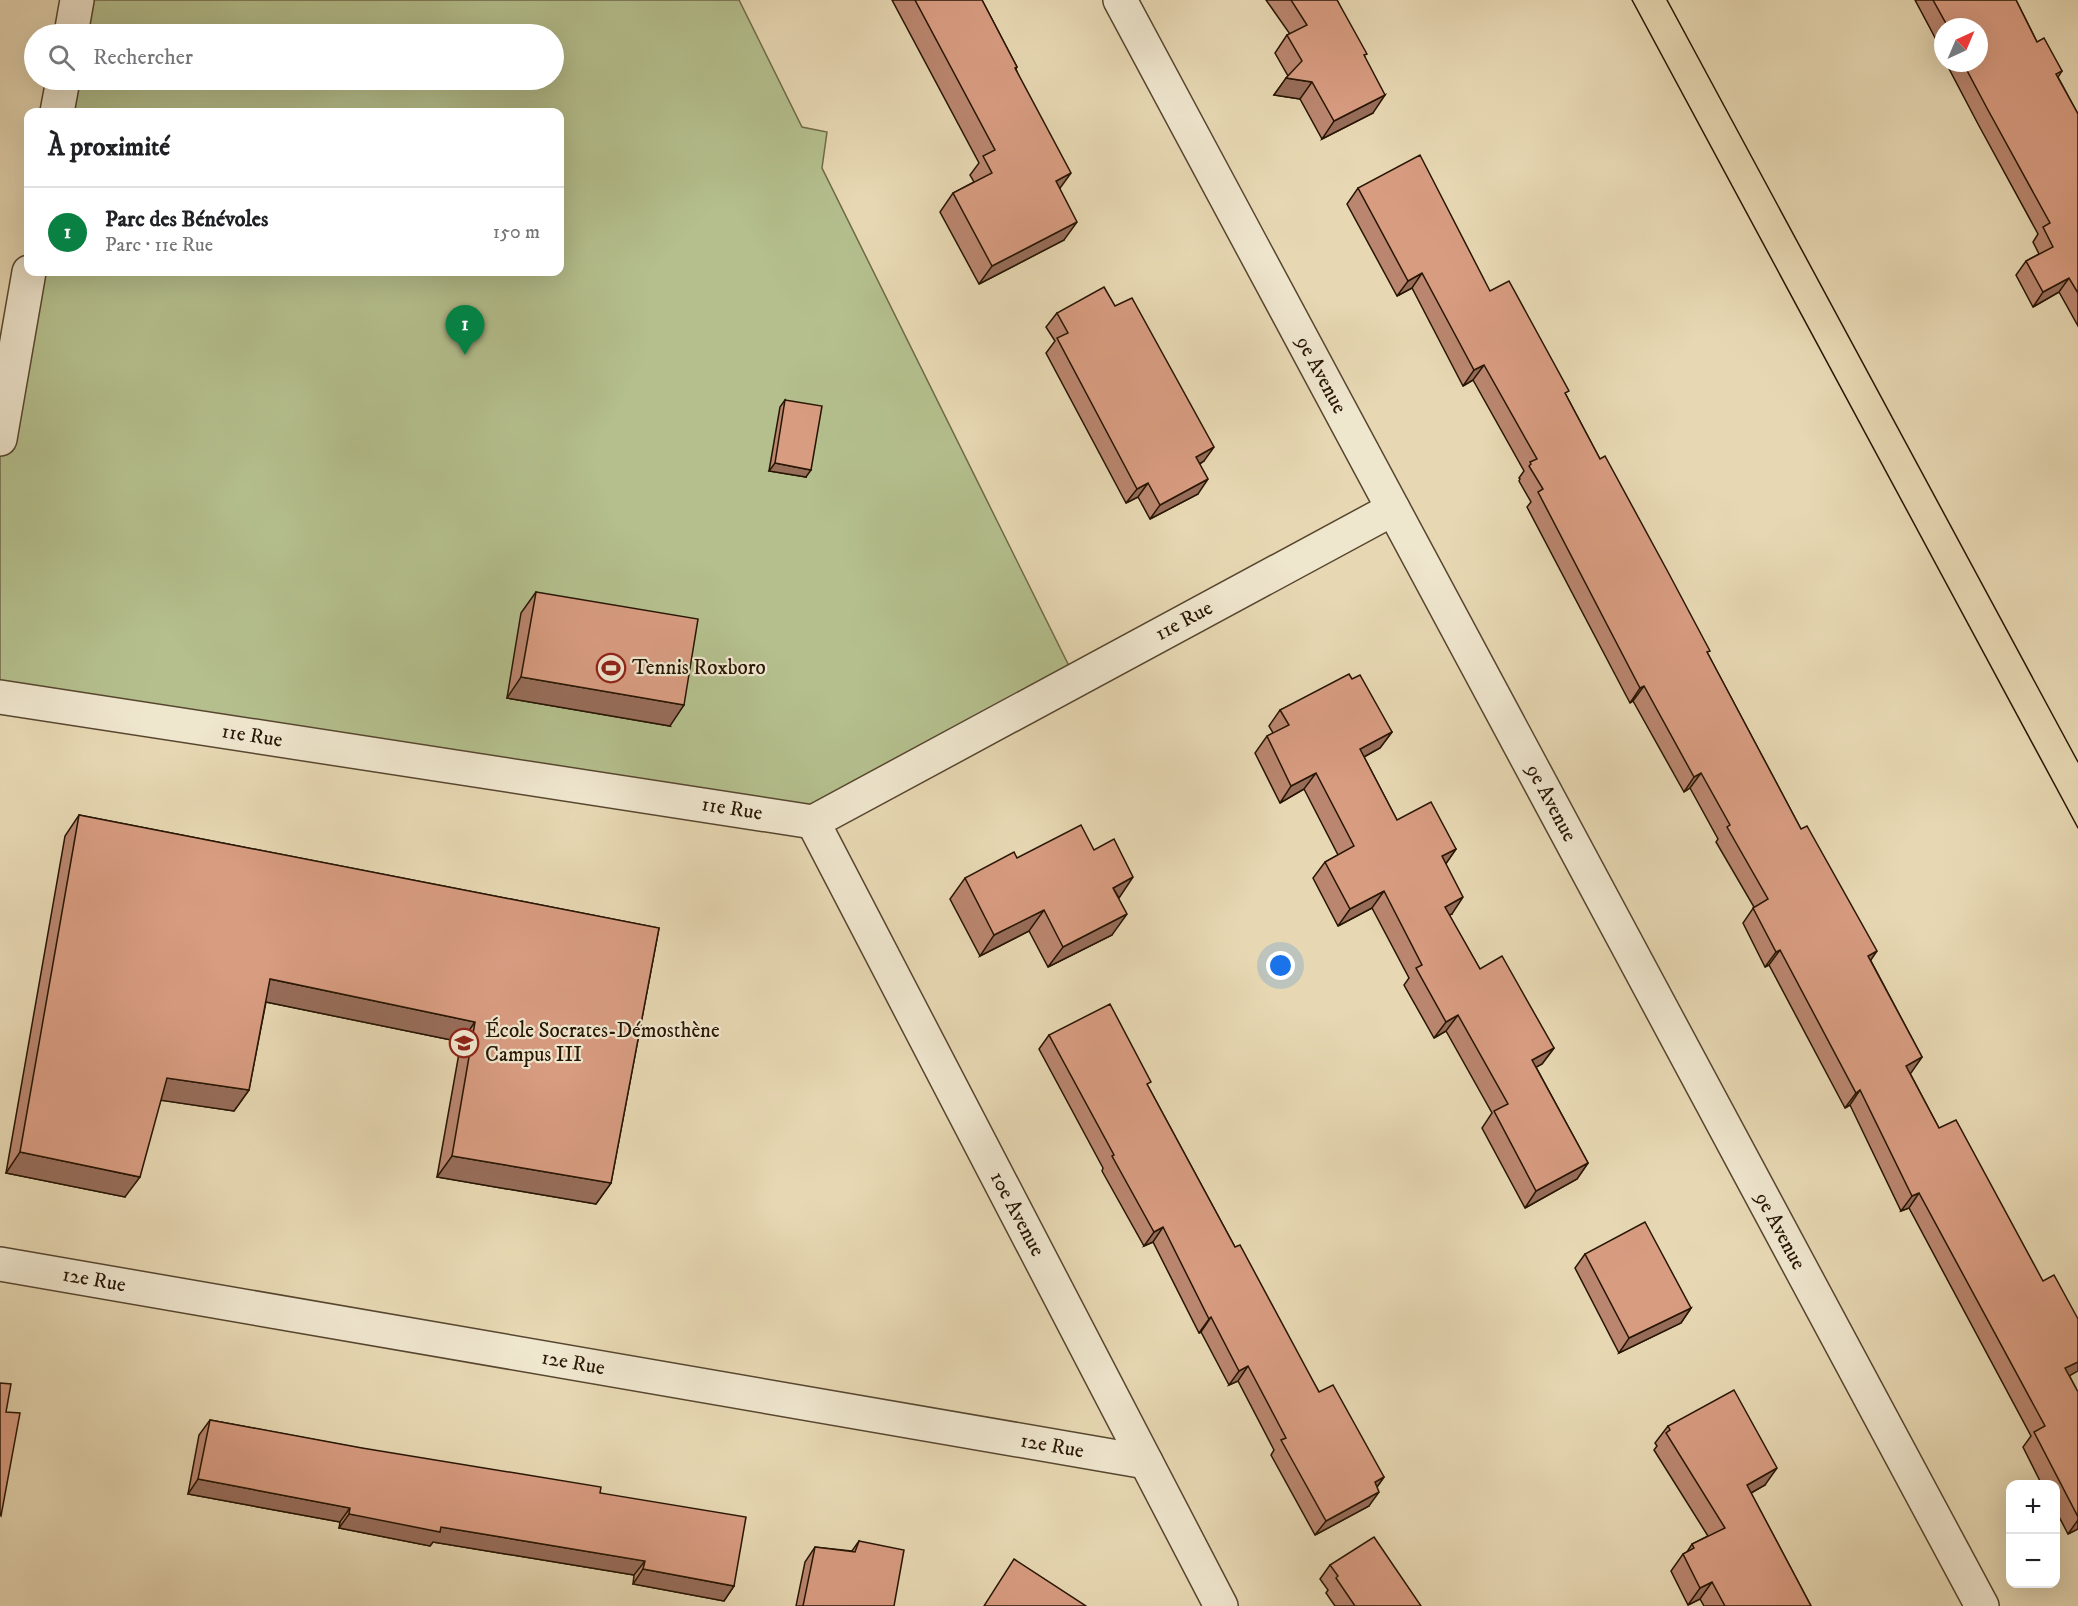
<!DOCTYPE html>
<html lang="fr">
<head>
<meta charset="utf-8">
<style>
  :root { --surface:#fff; --page:#f2f2f2; --text:#202124; --muted:#757577; --line:#e0e0e0; --accent:#0b8043 }
  body { margin:0; font-family:"IM FELL DW Pica",serif; background:var(--page); color:var(--text) }
  .controls { position:absolute; right:18px; bottom:18px; display:grid; overflow:hidden; border-radius:12px; box-shadow:0 6px 24px #0002 }
  .controls button { width:54px; height:54px; display:grid; place-items:center; padding:0; border:0; border-bottom:2px solid var(--line); background:var(--surface); color:var(--text); font:30px sans-serif }
  .compass { position:absolute; left:1934px; top:18px; width:54px; height:54px; border-radius:50%; background:var(--surface); box-shadow:0 6px 24px #0002; rotate:44deg }
  .you { position:absolute; left:1281px; top:966px; width:21px; height:21px; margin:-15px; border:4px solid #fff; border-radius:50%; background:#1a73e8; box-shadow:0 0 0 9px #1a73e833 }
  .badge { display:grid; place-items:center; width:39px; height:39px; border-radius:50%; background:var(--accent); color:#fff; font-size:20px; font-weight:700 }
  .pin { position:absolute; translate:-50% -50px; filter:drop-shadow(0 2px 3px #0008) }
  .pin::after { content:''; position:absolute; top:32px; width:21px; height:18px; background:inherit; clip-path:polygon(0 0,100% 0,50% 100%) }
  .list { margin:0; padding:0; list-style:none }
  h2 { display:flex; justify-content:space-between; align-items:center; height:78px; margin:0; padding:0 24px; font-size:26px }
  h2 small { font-size:20px; font-weight:400; color:var(--muted) }
  .list li { display:grid; grid-template-columns:39px 1fr auto; gap:18px; align-items:center; box-sizing:border-box; height:90px; padding:0 24px; border-top:2px solid var(--line) }
  .list b { display:block; font-size:22px; white-space:nowrap }
  .list p { margin:0; font-size:20px; white-space:nowrap; color:var(--muted) }
  .list em { font-size:20px; font-style:normal; color:var(--muted) }
  .icon { flex:none; width:33px; height:33px; fill:none; stroke:currentColor; stroke-width:2; stroke-linecap:round; stroke-linejoin:round }
  .map { position:relative; flex:none; width:2078px; height:1606px; overflow:hidden }
  .search { position:absolute; background:var(--surface); box-shadow:0 6px 24px #0002; left:24px; top:24px; width:540px; height:66px; display:flex; align-items:center; gap:15px; box-sizing:border-box; padding:0 21px; border-radius:33px; color:var(--muted); font-size:22px }
  .panel { position:absolute; background:var(--surface); box-shadow:0 6px 24px #0002; left:24px; top:108px; width:540px; height:168px; border-radius:12px }
  .map>svg:first-child { display:block }
  .green { fill:#b4bf8d; stroke:#6e6a48; stroke-width:1.5 }
  .lines { fill:none; stroke-linecap:round; stroke-linejoin:round }
  .minor-casing { stroke:#57462f; stroke-width:36 }
  .minor { stroke:#efe6ce; stroke-width:33 }
  .tram { stroke:#271503; stroke-width:1.5 }
  .wall { fill:#ba866f; stroke:#271503; stroke-width:1.5 }
  .shaded-wall { fill:#976d5a; stroke:#271503; stroke-width:1.5 }
  .building { fill:#d89c81; stroke:#271503; stroke-width:1.5 }
  .labels { text-anchor:middle; dominant-baseline:central; stroke-width:4.5; stroke-linejoin:round; paint-order:stroke }
  .street-label { font-size:21px; fill:#271503; stroke:#efe6ce }
  .poi-label { font-size:21px; fill:#271503; stroke:#efe6ce; text-anchor:start }
</style>
</head>
<body>
<div class="map">
<svg width="2078" height="1606" viewBox="0 0 2078 1606">
  <rect width="100%" height="100%" fill="#e7d8b3"/>
  <filter id="stains"><feTurbulence type="fractalNoise" baseFrequency=".00333" numOctaves="4"/><feColorMatrix values="0 0 0 0 .2 0 0 0 0 .09 0 0 0 0 .02 0 0 0 .5 -.17"/></filter>
  <radialGradient id="worn" r=".72"><stop offset=".6" stop-color="#630" stop-opacity="0"/><stop offset="1" stop-color="#630" stop-opacity=".3"/></radialGradient>
  <!-- green -->
  <path class="green" d="M77,0H739L802,127L827,132L822,168L1070,668L813,822L0,697V439L29,272H560V112H57L63,80H554V34H71Z"/>
  <g class="lines">
    <!-- minor casing -->
    <g class="minor-casing">
      <g id="minor">
        <path d="M1120,0L1982,1606"/>
        <path d="M71,34L77,0"/>
        <path d="M57,112L63,80"/>
        <path d="M0,439L29,272"/>
        <path d="M0,697L813,822L1393,509"/>
        <path d="M813,822L1221,1606"/>
        <path d="M0,1264L1146,1462"/>
      </g>
    </g>
    <!-- minor -->
    <use href="#minor" class="minor"/>
    <!-- tram -->
    <g class="tram">
      <path d="M1632,0L2078,828"/>
      <path d="M1667,0L2078,762"/>
    </g>
  </g>
  <!-- wall -->
  <g class="wall">
    <path d="M892,0H982L1017,67L1016,69L1060,189L1064,240L979,284L940,212L953,193L974,182L970,175L979,163Z"/>
    <path d="M1266,0H1337L1365,57L1373,113L1322,139L1300,99L1274,95L1288,76L1275,53L1287,35L1290,34Z"/>
    <path d="M1915,0H2016L2037,42L2062,71L2058,77L2078,114V326L2059,292L2033,307L2016,275L2026,261L2039,254L2033,242L2038,234L1978,124L1946,63H1979V27H1943V57L1939,49L1940,47Z"/>
    <path d="M1358,188L1490,291L1566,395L1600,459L1708,654L1922,1057L1910,1073L2078,1392V1529L2068,1534L2055,1509V1485H2042L2023,1447L2031,1436L1909,1208L1901,1211L1850,1105L1845,1108L1769,965L1765,967L1743,923L1754,907L1716,842L1718,839L1690,788L1684,792L1633,701L1630,703L1527,507L1531,502L1519,481L1520,479L1519,478L1524,471L1473,380L1463,386L1412,288L1397,296L1347,204Z"/>
    <path d="M1057,313L1204,461L1200,464L1198,494L1150,519L1138,497L1126,503L1046,353L1055,341L1046,327Z"/>
    <path d="M785,400L806,477L769,471L780,407Z"/>
    <path d="M536,592L670,726L507,698L521,613Z"/>
    <path d="M1352,679L1392,732L1380,748L1364,757L1397,820L1456,849L1446,863L1452,914L1449,915L1480,969L1554,1048L1542,1064L1536,1067L1588,1163L1577,1179L1525,1208L1482,1128L1492,1113L1446,1031L1434,1038L1404,985L1409,978L1372,908L1338,926L1313,878L1325,862L1338,855L1304,789L1280,803L1255,753L1267,736L1273,733L1269,726L1280,710Z"/>
    <path d="M79,815L659,928L611,1183L596,1204L437,1177L461,1042L266,1002L249,1090L234,1111L161,1100L125,1197L6,1173L65,836Z"/>
    <path d="M1017,858L1118,898L1112,935L1048,967L1029,931L980,956L950,899L965,878Z"/>
    <path d="M1049,1035L1148,1086L1235,1247L1319,1392L1384,1477L1377,1487L1369,1506L1315,1535L1271,1455L1274,1450L1238,1381L1229,1385L1201,1332L1199,1333L1153,1242L1144,1246L1102,1171L1103,1168L1039,1049Z"/>
    <path d="M1585,1254L1691,1308L1681,1323L1619,1353L1575,1268Z"/>
    <path d="M210,1420L600,1493L734,1586L724,1601L633,1584L634,1575L433,1542L430,1546L339,1528L340,1522L188,1494L199,1435Z"/>
    <path d="M1668,1426L1765,1485L1751,1493L1811,1606H1704L1700,1599L1688,1605L1671,1571L1683,1554L1687,1552L1692,1544L1708,1536L1654,1450L1657,1446L1655,1443Z"/>
    <path d="M859,1541L894,1606H796L805,1562L815,1547L852,1551Z"/>
    <path d="M1330,1565L1421,1606H1335L1326,1593L1328,1590L1320,1579Z"/>
  </g>
  <!-- shaded-wall -->
  <g class="shaded-wall">
    <path d="M1286,78L1312,82L1300,99L1274,95Z"/>
    <path d="M1385,95L1373,113L1322,139L1334,121Z"/>
    <path d="M1071,173L1058,191L1056,181Z"/>
    <path d="M1077,222L1064,240L979,284L992,266Z"/>
    <path d="M1422,273L1412,288L1397,296L1408,281Z"/>
    <path d="M2069,278L2059,292L2033,307L2043,292Z"/>
    <path d="M1484,365L1473,380L1463,386L1474,370Z"/>
    <path d="M1214,447L1204,461L1186,472L1196,457Z"/>
    <path d="M775,463L811,470L806,477L769,471Z"/>
    <path d="M1208,479L1198,494L1150,519L1160,505Z"/>
    <path d="M1148,483L1138,497L1126,503L1137,489Z"/>
    <path d="M521,677L684,705L670,726L507,698Z"/>
    <path d="M1644,686L1633,701L1630,703L1640,688Z"/>
    <path d="M1392,732L1380,748L1349,765L1360,749Z"/>
    <path d="M1316,773L1304,789L1280,803L1291,786Z"/>
    <path d="M1701,773L1690,788L1684,792L1694,777Z"/>
    <path d="M1456,849L1445,865L1442,856Z"/>
    <path d="M1133,877L1119,898L1113,888Z"/>
    <path d="M1384,891L1372,908L1338,926L1350,909Z"/>
    <path d="M1463,897L1452,914L1433,923L1445,907Z"/>
    <path d="M1044,910L1029,931L980,956L994,935Z"/>
    <path d="M1127,914L1112,935L1048,967L1063,947Z"/>
    <path d="M1780,950L1769,965L1765,967L1776,952Z"/>
    <path d="M1877,951L1866,967L1868,956Z"/>
    <path d="M270,979L475,1022L461,1042L256,1000Z"/>
    <path d="M1458,1015L1446,1031L1434,1038L1446,1022Z"/>
    <path d="M1554,1048L1542,1064L1520,1076L1532,1060Z"/>
    <path d="M1922,1057L1911,1073L1895,1081L1906,1066Z"/>
    <path d="M167,1078L249,1090L234,1111L152,1099Z"/>
    <path d="M1860,1090L1850,1105L1845,1108L1856,1093Z"/>
    <path d="M20,1152L140,1177L125,1197L6,1173Z"/>
    <path d="M452,1156L611,1183L596,1204L437,1177Z"/>
    <path d="M1588,1163L1577,1179L1525,1208L1536,1191Z"/>
    <path d="M1919,1193L1909,1208L1901,1211L1912,1196Z"/>
    <path d="M1163,1227L1153,1242L1144,1246L1154,1232Z"/>
    <path d="M1691,1308L1681,1323L1619,1353L1629,1338Z"/>
    <path d="M1211,1317L1201,1332L1199,1333L1209,1319Z"/>
    <path d="M2078,1362V1371L2055,1384L2065,1368Z"/>
    <path d="M1248,1366L1238,1381L1229,1385L1239,1371Z"/>
    <path d="M1777,1468L1765,1485L1735,1502L1747,1485Z"/>
    <path d="M1384,1477L1374,1491L1375,1482Z"/>
    <path d="M198,1479L350,1508L340,1522L188,1494Z"/>
    <path d="M1379,1492L1369,1506L1315,1535L1326,1521Z"/>
    <path d="M349,1514L441,1527L645,1561L634,1575L433,1542L430,1546L339,1528Z"/>
    <path d="M2078,1520V1529L2068,1534Z"/>
    <path d="M643,1569L734,1586L724,1601L633,1584Z"/>
    <path d="M1712,1582L1700,1599L1688,1605L1700,1588Z"/>
  </g>
  <!-- building -->
  <g class="building">
    <path d="M915,0H982L1017,67L1015,68L1071,173L1056,181L1077,222L992,266L953,193L992,173L983,156L995,150Z"/>
    <path d="M1291,0H1337L1367,54L1364,55L1385,95L1334,121L1312,82L1286,78L1302,61L1287,35L1307,25Z"/>
    <path d="M1933,0H2016L2037,42L2044,38L2062,71L2056,74L2078,114V293L2069,278L2043,292L2026,261L2053,247L2043,227L2050,223L1988,110L1963,63H1979V27H1948Z"/>
    <path d="M1420,155L1490,291L1509,281L1569,391L1565,393L1600,459L1605,456L1668,572L1710,651L1707,652L1801,829L1807,826L1877,951L1868,956L1922,1057L1906,1066L1939,1128L1956,1120L2043,1281L2054,1275L2078,1319V1362L2065,1368L2078,1392V1517L2034,1432L2045,1426L1919,1193L1912,1196L1860,1090L1856,1093L1780,950L1776,952L1753,908L1768,899L1727,827L1730,825L1701,773L1694,777L1644,686L1640,688L1538,492L1543,489L1529,466L1531,464L1530,462L1537,459L1484,365L1474,370L1422,273L1408,281L1358,188Z"/>
    <path d="M1104,287L1115,306L1132,298L1214,447L1196,457L1208,479L1160,505L1148,483L1137,489L1057,338L1068,333L1057,313Z"/>
    <path d="M785,400L822,406L811,470L775,463Z"/>
    <path d="M536,592L698,619L684,705L521,677Z"/>
    <path d="M1349,674L1352,679L1360,675L1392,732L1360,749L1397,820L1431,802L1456,849L1442,856L1463,897L1445,907L1480,969L1502,956L1554,1048L1532,1060L1588,1163L1536,1191L1494,1111L1508,1104L1458,1015L1446,1022L1416,968L1422,965L1384,891L1350,909L1325,862L1354,846L1316,773L1291,786L1267,736L1289,725L1280,710Z"/>
    <path d="M79,815L659,928L611,1183L452,1156L475,1022L270,979L249,1090L167,1078L140,1177L20,1152Z"/>
    <path d="M1081,825L1094,850L1114,839L1133,877L1113,888L1127,914L1063,947L1044,910L994,935L965,878L1014,852L1017,858Z"/>
    <path d="M1110,1004L1151,1082L1147,1084L1235,1247L1240,1245L1319,1392L1333,1385L1384,1477L1375,1482L1379,1492L1326,1521L1281,1440L1286,1438L1248,1366L1239,1371L1211,1317L1209,1319L1163,1227L1154,1232L1112,1156L1114,1155L1049,1035Z"/>
    <path d="M1645,1222L1691,1308L1629,1338L1585,1254Z"/>
    <path d="M0,1383L11,1384L6,1412L20,1413L1,1516L0,1515Z"/>
    <path d="M1734,1390L1777,1468L1747,1485L1811,1606H1725L1712,1582L1700,1588L1683,1554L1694,1548L1692,1544L1725,1528L1666,1433L1670,1430L1668,1426Z"/>
    <path d="M210,1420L362,1448L601,1487L600,1493L746,1517L734,1586L643,1569L645,1561L441,1527L440,1532L349,1514L350,1508L198,1479Z"/>
    <path d="M1374,1537L1421,1606H1355L1336,1578L1338,1576L1330,1565Z"/>
    <path d="M859,1541L904,1550L894,1606H803L815,1547L855,1552Z"/>
    <path d="M1014,1559L1086,1606H984Z"/>
  </g>
  <!-- icons -->
  <defs>
    <g id="stadium-ring" transform="scale(1.5)"><circle r="9.5" fill="#efe6ce" stroke="#8f2418" stroke-width="1.5"/><path d="M0-5a6.5 5 0 1 0 0 10a6.5 5 0 1 0 0-10ZM-3.5-1.8h7v3.6h-7Z" fill="#8f2418"/></g>
    <g id="school-ring" transform="scale(1.5)"><circle r="9.5" fill="#efe6ce" stroke="#8f2418" stroke-width="1.5"/><path d="M0-5L7-2L0 1L-7-2ZM-4 1L0 2.5L4 1V4Q0 6-4 4Z" fill="#8f2418"/></g>
  </defs>
  <g fill-rule="evenodd">
    <use href="#stadium-ring" x="611" y="668"/>
    <use href="#school-ring" x="464" y="1043"/>
  </g>
  <g class="labels">
    <!-- street labels -->
    <g class="street-label">
      <text transform="translate(1321 375) rotate(62)">9e Avenue</text>
      <text transform="translate(1184 621) rotate(-28)">11e Rue</text>
      <text transform="translate(252 736) rotate(9)">11e Rue</text>
      <text transform="translate(1551 803) rotate(62)">9e Avenue</text>
      <text transform="translate(732 809) rotate(9)">11e Rue</text>
      <text transform="translate(1017 1214) rotate(62)">10e Avenue</text>
      <text transform="translate(1780 1231) rotate(62)">9e Avenue</text>
      <text transform="translate(94 1280) rotate(10)">12e Rue</text>
      <text transform="translate(573 1363) rotate(10)">12e Rue</text>
      <text transform="translate(1052 1446) rotate(10)">12e Rue</text>
    </g>
    <!-- poi labels -->
    <g class="poi-label">
      <text x="632" y="668">Tennis Roxboro</text>
      <text x="485" y="1031">École Socrates-Démosthène<tspan x="485" dy="24">Campus III</tspan></text>
    </g>
  </g>
  <rect width="100%" height="100%" filter="url(#stains)"/>
  <rect width="100%" height="100%" fill="url(#worn)"/>
</svg>
<div class="controls">
<button>+</button>
<button>−</button>
</div>
<svg class="compass" viewBox="-18 -18 36 36"><path d="M0-13l5 13h-10z" fill="#e53935"/><path d="M0 13l5-13h-10z" fill="#757577"/></svg>
<div class="you"></div>
<div class="pin badge" style="left:465px;top:355px">1</div>
<div class="search"><svg class="icon" aria-label="search" viewBox="0 0 24 24"><circle cx="10" cy="10" r="6"/><path d="M15 15l6 6"/></svg>Rechercher</div>
<section class="panel">
<h2>À proximité<small></small></h2>
<ul class="list">
<li><span class="badge">1</span><div><b>Parc des Bénévoles</b><p>Parc · 11e Rue</p></div><em>150 m</em></li>
</ul>
</section>
</div>
</body>
</html>
